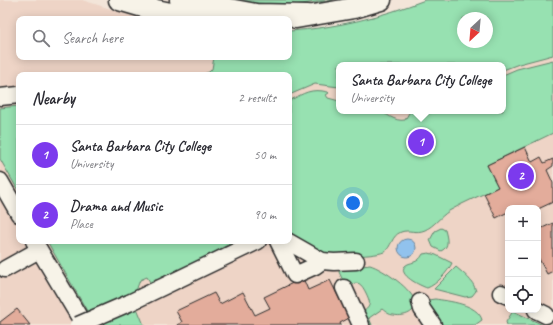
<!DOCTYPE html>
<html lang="en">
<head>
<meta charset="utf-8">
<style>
  :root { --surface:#fff; --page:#f7f7f7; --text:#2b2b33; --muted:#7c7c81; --line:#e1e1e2; --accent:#7c3aed }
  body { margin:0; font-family:Caveat,sans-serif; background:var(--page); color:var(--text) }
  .controls { position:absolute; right:12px; bottom:12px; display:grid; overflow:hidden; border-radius:8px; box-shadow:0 2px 10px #0003 }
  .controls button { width:36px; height:36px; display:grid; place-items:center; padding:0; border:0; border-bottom:1px solid var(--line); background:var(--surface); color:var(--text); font:20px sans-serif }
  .compass { position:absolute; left:457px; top:12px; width:36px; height:36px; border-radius:50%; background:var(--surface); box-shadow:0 2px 10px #0003; rotate:206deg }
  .you { position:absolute; left:353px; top:203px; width:14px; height:14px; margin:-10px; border:3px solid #fff; border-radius:50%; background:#1a73e8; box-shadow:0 0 0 6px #1a73e833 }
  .badge { display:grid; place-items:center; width:26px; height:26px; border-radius:50%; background:var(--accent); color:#fff; font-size:13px; font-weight:700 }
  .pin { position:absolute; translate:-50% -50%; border:2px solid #fff; box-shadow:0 1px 4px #0006 }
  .popup { position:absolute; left:336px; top:62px; width:170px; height:52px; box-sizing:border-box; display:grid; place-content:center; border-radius:8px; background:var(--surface); filter:drop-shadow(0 1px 3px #0005); font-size:13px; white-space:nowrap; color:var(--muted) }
  .popup b { font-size:15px; color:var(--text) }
  .popup::after { content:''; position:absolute; left:50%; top:100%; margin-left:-8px; border:8px solid transparent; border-top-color:var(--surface) }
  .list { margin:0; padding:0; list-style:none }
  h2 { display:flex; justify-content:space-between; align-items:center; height:52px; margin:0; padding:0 16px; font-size:17px }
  h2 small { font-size:13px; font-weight:400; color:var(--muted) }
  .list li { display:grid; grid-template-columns:26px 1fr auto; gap:12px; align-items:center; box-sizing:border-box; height:60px; padding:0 16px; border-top:1px solid var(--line) }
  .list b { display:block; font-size:15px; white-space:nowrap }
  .list p { margin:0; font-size:13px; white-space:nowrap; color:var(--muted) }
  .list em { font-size:13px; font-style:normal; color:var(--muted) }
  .icon { flex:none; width:22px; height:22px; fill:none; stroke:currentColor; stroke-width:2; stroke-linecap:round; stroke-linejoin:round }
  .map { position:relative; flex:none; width:553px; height:325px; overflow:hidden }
  .search { position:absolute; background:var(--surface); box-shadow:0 2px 10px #0003; left:16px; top:16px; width:276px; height:44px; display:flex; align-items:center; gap:10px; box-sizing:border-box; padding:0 14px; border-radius:8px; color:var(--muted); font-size:15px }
  .panel { position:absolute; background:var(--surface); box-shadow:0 2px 10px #0003; left:16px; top:72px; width:276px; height:172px; border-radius:8px }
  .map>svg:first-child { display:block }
  .built { fill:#eed4c6; fill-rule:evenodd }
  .green { fill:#97e1b1; stroke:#61866e; fill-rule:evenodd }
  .water { fill:#91c2ed; stroke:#68869f }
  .building { fill:#e3ac9b; stroke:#2b2b2b }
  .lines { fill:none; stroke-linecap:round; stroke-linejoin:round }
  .minor-casing { stroke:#2b2b2b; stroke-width:19 }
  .major-casing { stroke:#2b2b2b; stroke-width:23 }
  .minor { stroke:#f7f3e8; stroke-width:16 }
  .major { stroke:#f7f3e8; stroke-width:20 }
  .minor-bridge-casing { stroke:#2b2b2b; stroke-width:19; stroke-linecap:butt }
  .minor-bridge { stroke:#f7f3e8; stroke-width:16 }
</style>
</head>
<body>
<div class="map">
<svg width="553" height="325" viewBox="0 0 553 325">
  <rect width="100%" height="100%" fill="#f3e5d9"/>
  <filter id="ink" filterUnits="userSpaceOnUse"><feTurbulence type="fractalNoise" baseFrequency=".025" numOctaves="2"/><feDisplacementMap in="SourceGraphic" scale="8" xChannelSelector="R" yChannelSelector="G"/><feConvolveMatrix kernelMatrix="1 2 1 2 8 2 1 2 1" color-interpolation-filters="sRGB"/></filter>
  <g filter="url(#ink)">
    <!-- built -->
    <path class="built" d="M0,0H82L143,19H19V57H289V31L314,30L362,21L406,7L425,0H553V325H0ZM463,18H487V42H463ZM339,65H503V111H339ZM19,75H289V241H19ZM508,208H538V310H508Z"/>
    <!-- green -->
    <g class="green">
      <path d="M233,0H333L293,5L255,3Z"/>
      <path d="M425,0H553V55L519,64L503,70V65H339V87L315,84L289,95V75H201L209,72L212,69L214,57H289V31C336,28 381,17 425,0ZM463,18H487V42H463Z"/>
      <path d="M553,60V133L487,165L498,187C482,195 464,202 449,211C440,217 434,226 425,230C416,234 409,229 401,232C391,236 392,247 384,252C372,257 329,257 318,251C308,247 298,239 289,234V101C304,93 311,88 328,92L329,93L326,95L328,98L339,101V111C351,111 367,109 378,111C387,113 394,122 405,120L410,111H503V75L517,69Z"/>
      <path d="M19,106V192L0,159V108Z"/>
      <path d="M441,228L445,230C447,238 450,247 441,251L433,247L430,240L435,231Z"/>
      <path d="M47,241H235L162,281L156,279L150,282L147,277L140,280L137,288L139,293L132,296L144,325H95Z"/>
      <path d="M429,253L436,255L452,263C448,272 436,285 427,288C421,286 397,275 405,266C410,261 417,265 423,254Z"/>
      <path d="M370,265C383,269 414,290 415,303C416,314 401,317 394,315C389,315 386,312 382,309L369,318L372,325H364L359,314C370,308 372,305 366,293C360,281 357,281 346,287L339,272L340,269Z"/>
      <path d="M456,267C464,274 473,280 476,291L472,296L465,297L434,289Z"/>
      <path d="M435,299C448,301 478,304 482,320L475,325H440L426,302L428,300Z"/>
      <path d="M513,311L543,325H507L506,322Z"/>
    </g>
    <!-- water -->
    <circle class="water" cx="407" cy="248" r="9"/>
    <!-- building -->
    <g class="building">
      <path d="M525,147L532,162L541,157L544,163L553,159V166L547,170L553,183V202L538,209V208H520L519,207L508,208V212L496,218L484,194L498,187L487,165Z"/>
      <path d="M553,223V271L547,274L538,257V230Z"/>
      <path d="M303,278L308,290L330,280L342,304L344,303L351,317L340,323L341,325H177L182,322L176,311L214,293L220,304L243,292L255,315L270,308L264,297Z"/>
      <path d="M17,309L30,325H0V322Z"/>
    </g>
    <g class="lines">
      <!-- minor casing -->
      <g class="minor-casing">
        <g id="minor">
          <path d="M0,97L19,95"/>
          <path d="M0,181L19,214"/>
          <path d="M34,241L84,325"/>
          <path d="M278,241L295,275L315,266L322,261"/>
          <path d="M287,241L322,261L334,262L356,261"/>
          <path d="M5,269L39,250"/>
          <path d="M344,288L361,325"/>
          <path d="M501,293L508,296"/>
          <path d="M420,302L422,309L433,325"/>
          <path d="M129,303L258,241"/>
          <path d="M536,310L546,315"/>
        </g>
      </g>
      <!-- major casing -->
      <g class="major-casing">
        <g id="major">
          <path d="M119,0C150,10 176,15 209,19"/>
          <path d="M180,0L256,14L308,15"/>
          <path d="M296,18L354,8L381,0"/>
        </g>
      </g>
      <!-- minor -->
      <use href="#minor" class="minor"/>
      <!-- major -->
      <use href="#major" class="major"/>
      <!-- minor-bridge casing -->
      <g class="minor-bridge-casing">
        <path id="minor-bridge" d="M78,325L129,303"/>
      </g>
      <!-- minor-bridge -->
      <use href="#minor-bridge" class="minor-bridge"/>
    </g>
  </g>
</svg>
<div class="controls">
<button>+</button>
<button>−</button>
<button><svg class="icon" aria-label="locate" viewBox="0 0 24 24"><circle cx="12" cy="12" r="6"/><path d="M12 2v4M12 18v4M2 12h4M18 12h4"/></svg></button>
</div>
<svg class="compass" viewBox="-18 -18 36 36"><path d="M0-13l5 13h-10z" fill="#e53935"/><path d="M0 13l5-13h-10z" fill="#7c7c81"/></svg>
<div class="you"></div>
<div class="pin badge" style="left:421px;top:142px">1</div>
<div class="popup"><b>Santa Barbara City College</b>University</div>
<div class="pin badge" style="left:521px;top:176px">2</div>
<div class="search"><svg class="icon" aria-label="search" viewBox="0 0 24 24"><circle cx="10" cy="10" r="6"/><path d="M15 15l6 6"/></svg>Search here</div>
<section class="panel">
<h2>Nearby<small>2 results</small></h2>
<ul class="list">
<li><span class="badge">1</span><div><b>Santa Barbara City College</b><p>University</p></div><em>50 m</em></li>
<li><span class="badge">2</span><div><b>Drama and Music</b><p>Place</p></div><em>90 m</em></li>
</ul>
</section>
</div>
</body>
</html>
